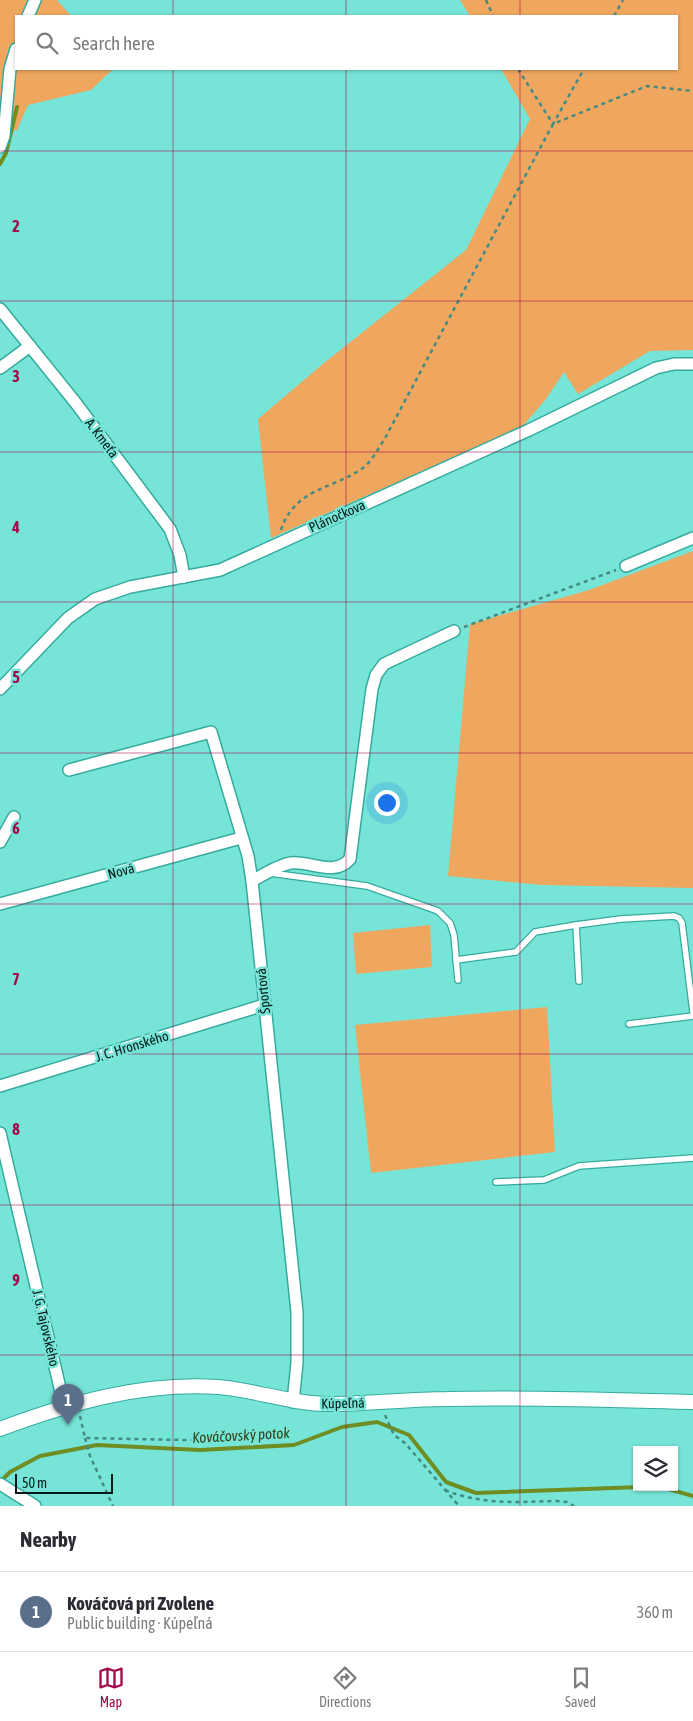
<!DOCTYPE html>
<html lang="en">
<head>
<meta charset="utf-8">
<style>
  :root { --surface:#fff; --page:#f7f7f7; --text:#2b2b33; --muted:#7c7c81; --line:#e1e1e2; --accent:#a10a4b }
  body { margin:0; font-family:"Asap Condensed",sans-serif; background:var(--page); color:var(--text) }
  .controls { position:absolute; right:15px; bottom:15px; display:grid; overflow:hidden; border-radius:0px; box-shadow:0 1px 4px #0004 }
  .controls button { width:45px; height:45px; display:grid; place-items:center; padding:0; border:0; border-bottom:1px solid var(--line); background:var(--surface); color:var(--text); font:25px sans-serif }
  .scale { position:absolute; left:15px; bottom:12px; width:98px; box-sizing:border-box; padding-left:5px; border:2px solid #031a18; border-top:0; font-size:14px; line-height:18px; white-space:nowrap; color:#031a18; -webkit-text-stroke:4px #76e5d7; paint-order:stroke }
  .you { position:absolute; left:386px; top:802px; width:18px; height:18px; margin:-12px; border:4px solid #fff; border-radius:50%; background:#1a73e8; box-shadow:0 0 0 8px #1a73e833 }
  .badge { display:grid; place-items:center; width:32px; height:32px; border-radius:50%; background:var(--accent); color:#fff; font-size:16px; font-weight:700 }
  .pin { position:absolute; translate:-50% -41px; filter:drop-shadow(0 1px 2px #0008) }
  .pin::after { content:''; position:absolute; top:26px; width:18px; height:15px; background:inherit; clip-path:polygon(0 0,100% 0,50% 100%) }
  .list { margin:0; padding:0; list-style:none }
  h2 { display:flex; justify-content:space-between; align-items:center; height:65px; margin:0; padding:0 20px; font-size:21px }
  h2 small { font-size:16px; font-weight:400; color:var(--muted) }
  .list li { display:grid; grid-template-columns:32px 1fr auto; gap:15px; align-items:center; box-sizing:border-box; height:80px; padding:0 20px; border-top:1px solid var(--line) }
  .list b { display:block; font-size:19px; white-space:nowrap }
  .list p { margin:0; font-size:16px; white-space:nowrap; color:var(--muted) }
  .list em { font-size:16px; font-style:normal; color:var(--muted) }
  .icon { flex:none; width:28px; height:28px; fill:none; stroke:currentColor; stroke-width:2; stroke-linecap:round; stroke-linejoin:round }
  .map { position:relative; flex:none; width:693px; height:1506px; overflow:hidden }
  .search { position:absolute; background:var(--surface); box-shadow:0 1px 4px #0004; left:15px; right:15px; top:15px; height:55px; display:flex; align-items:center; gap:12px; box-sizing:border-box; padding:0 18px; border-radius:0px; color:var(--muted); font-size:19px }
  .sheet { height:145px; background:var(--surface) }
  nav { display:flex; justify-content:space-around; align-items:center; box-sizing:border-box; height:70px; border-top:1px solid var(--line); background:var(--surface); font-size:14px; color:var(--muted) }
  nav a { display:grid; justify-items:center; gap:2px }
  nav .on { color:var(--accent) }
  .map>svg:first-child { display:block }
  .green { fill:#efa75f }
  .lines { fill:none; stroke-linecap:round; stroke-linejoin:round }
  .stream { stroke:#6f8d23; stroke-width:4 }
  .service-casing { stroke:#35ab9e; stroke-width:8 }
  .minor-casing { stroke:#35ab9e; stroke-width:14 }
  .tertiary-casing { stroke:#35ab9e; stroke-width:16 }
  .path { stroke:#438b82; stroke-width:2.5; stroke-dasharray:4 4; stroke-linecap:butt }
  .service { stroke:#fff; stroke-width:5.5 }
  .minor { stroke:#fff; stroke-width:11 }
  .tertiary { stroke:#fff; stroke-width:14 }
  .grid { fill:none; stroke:#a10a4b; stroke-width:1; stroke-opacity:0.55 }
  .labels { text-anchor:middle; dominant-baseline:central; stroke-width:5; stroke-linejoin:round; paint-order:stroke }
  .street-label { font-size:14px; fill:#031a18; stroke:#76e5d7 }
  .water-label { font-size:15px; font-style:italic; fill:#344218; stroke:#76e5d7 }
  .grid-label { font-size:16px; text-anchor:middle; font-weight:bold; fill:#a10a4b; stroke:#76e5d7; stroke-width:5; stroke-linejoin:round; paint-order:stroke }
</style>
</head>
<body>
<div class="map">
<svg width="693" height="1506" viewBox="0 0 693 1506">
  <rect width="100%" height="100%" fill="#76e5d7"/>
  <!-- green -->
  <g class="green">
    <path d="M0,0H57L71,16H16V69H113L91,90L28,105L17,130L0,131Z"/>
    <path d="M460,0H693V350L650,351L578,394L564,372L546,399L522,427L271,538L258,419L324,363L466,250L530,119L501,69H677V16H470Z"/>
    <path d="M693,551V888L542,885L448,876L470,624L589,590Z"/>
    <path d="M430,925L432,967L356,974L353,933Z"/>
    <path d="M547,1007L555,1152L371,1173L355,1025Z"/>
  </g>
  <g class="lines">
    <!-- stream -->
    <g class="stream">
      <path d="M0,164L6,153L17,107"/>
      <path d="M1,1481L10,1472L40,1456L97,1445L200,1450L294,1445L342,1427L377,1422L409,1435L446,1482L476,1493L641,1487"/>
      <path d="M662,1487L693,1496"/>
    </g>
    <!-- service casing -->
    <g class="service-casing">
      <g id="service">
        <path d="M270,873L367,886L438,911L450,923L454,935L458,980"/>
        <path d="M456,960L516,952L535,932L576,925"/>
        <path d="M579,981L576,925L621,919L674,916L679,918L682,923L693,1012"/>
        <path d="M629,1024L693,1016"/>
        <path d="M496,1182L544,1180L579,1166L693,1158"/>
      </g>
    </g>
    <!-- minor casing -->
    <g class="minor-casing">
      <g id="minor">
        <path d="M28,16L35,0"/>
        <path d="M0,147L4,136L10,69L16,49"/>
        <path d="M0,309L75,402L170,529L180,555L184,577"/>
        <path d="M0,368L30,346"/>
        <path d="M626,566L693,538"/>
        <path d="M0,689L68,618L95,599L130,587L220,570L529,430L656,368L674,364H693"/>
        <path d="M69,770L211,732L248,856L252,881L297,1312V1363L293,1402"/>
        <path d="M0,842L14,817"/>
        <path d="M252,881C263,875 278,865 291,863C312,861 334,877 350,859L372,689L376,675L384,664L454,631"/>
        <path d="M0,904L241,838"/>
        <path d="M0,1086L264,1005"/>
        <path d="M0,1133L64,1405"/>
        <path d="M0,1484L35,1506"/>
      </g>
    </g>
    <!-- tertiary casing -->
    <g class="tertiary-casing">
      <path id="tertiary" d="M0,1429C69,1403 143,1382 218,1387C256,1390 291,1404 330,1404C369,1404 408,1399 447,1399C529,1397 611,1400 693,1402"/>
    </g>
    <!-- path -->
    <g class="path">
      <path d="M486,0L493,16"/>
      <path d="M614,16L623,0"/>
      <path d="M518,69L553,124L584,69"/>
      <path d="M281,530C295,488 331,490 363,468C371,462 378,449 384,440L553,124L647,86L693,91"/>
      <path d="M464,627L616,570"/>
      <path d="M385,1415L394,1435L405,1443L459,1506"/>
      <path d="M80,1416L85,1438L235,1441"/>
      <path d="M85,1438L90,1456L113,1506"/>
      <path d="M445,1490C482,1505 517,1502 556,1501L567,1502L574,1506"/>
    </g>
    <!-- service -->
    <use href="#service" class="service"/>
    <!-- minor -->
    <use href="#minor" class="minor"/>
    <!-- tertiary -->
    <use href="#tertiary" class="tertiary"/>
  </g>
  <!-- grid -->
  <path class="grid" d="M173,0V16M346,0V16M520,0V16M173,69V1506M346,69V1506M520,69V1506M0,151H693M0,301H693M0,452H693M0,602H693M0,753H693M0,904H693M0,1054H693M0,1205H693M0,1355H693"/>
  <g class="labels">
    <!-- street labels -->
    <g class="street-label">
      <text transform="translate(102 438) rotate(53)">A. Kmeťa</text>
      <text transform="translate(337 516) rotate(-24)">Plánočkova</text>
      <text transform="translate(121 871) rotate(-15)">Nová</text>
      <text transform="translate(263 991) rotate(-96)">Športová</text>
      <text transform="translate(132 1046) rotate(-17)">J. C. Hronského</text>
      <text transform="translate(46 1328) rotate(77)">J. G. Tajovského</text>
      <text transform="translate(343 1403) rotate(-1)">Kúpeľná</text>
    </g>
    <!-- water labels -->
    <g class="water-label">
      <text transform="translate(241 1435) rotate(-3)">Kováčovský potok</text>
    </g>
  </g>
  <g class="grid-label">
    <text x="16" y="232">2</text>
    <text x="16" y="382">3</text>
    <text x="16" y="533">4</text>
    <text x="16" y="683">5</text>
    <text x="16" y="834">6</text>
    <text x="16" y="985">7</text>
    <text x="16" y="1135">8</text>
    <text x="16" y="1286">9</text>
  </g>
</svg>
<div class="controls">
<button><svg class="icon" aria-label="layers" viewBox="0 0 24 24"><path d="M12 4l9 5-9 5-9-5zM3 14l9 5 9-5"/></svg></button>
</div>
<div class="scale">50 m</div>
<div class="you"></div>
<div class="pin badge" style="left:68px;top:1425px;background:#5c6f8a">1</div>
<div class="search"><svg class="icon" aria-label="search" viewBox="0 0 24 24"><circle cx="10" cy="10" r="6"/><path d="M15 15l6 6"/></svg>Search here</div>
</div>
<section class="sheet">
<h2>Nearby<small></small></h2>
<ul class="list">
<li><span class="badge" style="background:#5c6f8a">1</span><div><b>Kováčová pri Zvolene</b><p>Public building · Kúpeľná</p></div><em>360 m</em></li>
</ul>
</section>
<nav>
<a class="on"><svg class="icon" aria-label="map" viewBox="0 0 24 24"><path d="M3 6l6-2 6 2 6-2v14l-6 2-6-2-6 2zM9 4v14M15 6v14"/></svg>Map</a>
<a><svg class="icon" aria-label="directions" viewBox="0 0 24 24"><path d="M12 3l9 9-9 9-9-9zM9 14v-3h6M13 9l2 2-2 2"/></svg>Directions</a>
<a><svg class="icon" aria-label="saved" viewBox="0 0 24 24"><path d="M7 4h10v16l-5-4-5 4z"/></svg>Saved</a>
</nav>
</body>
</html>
